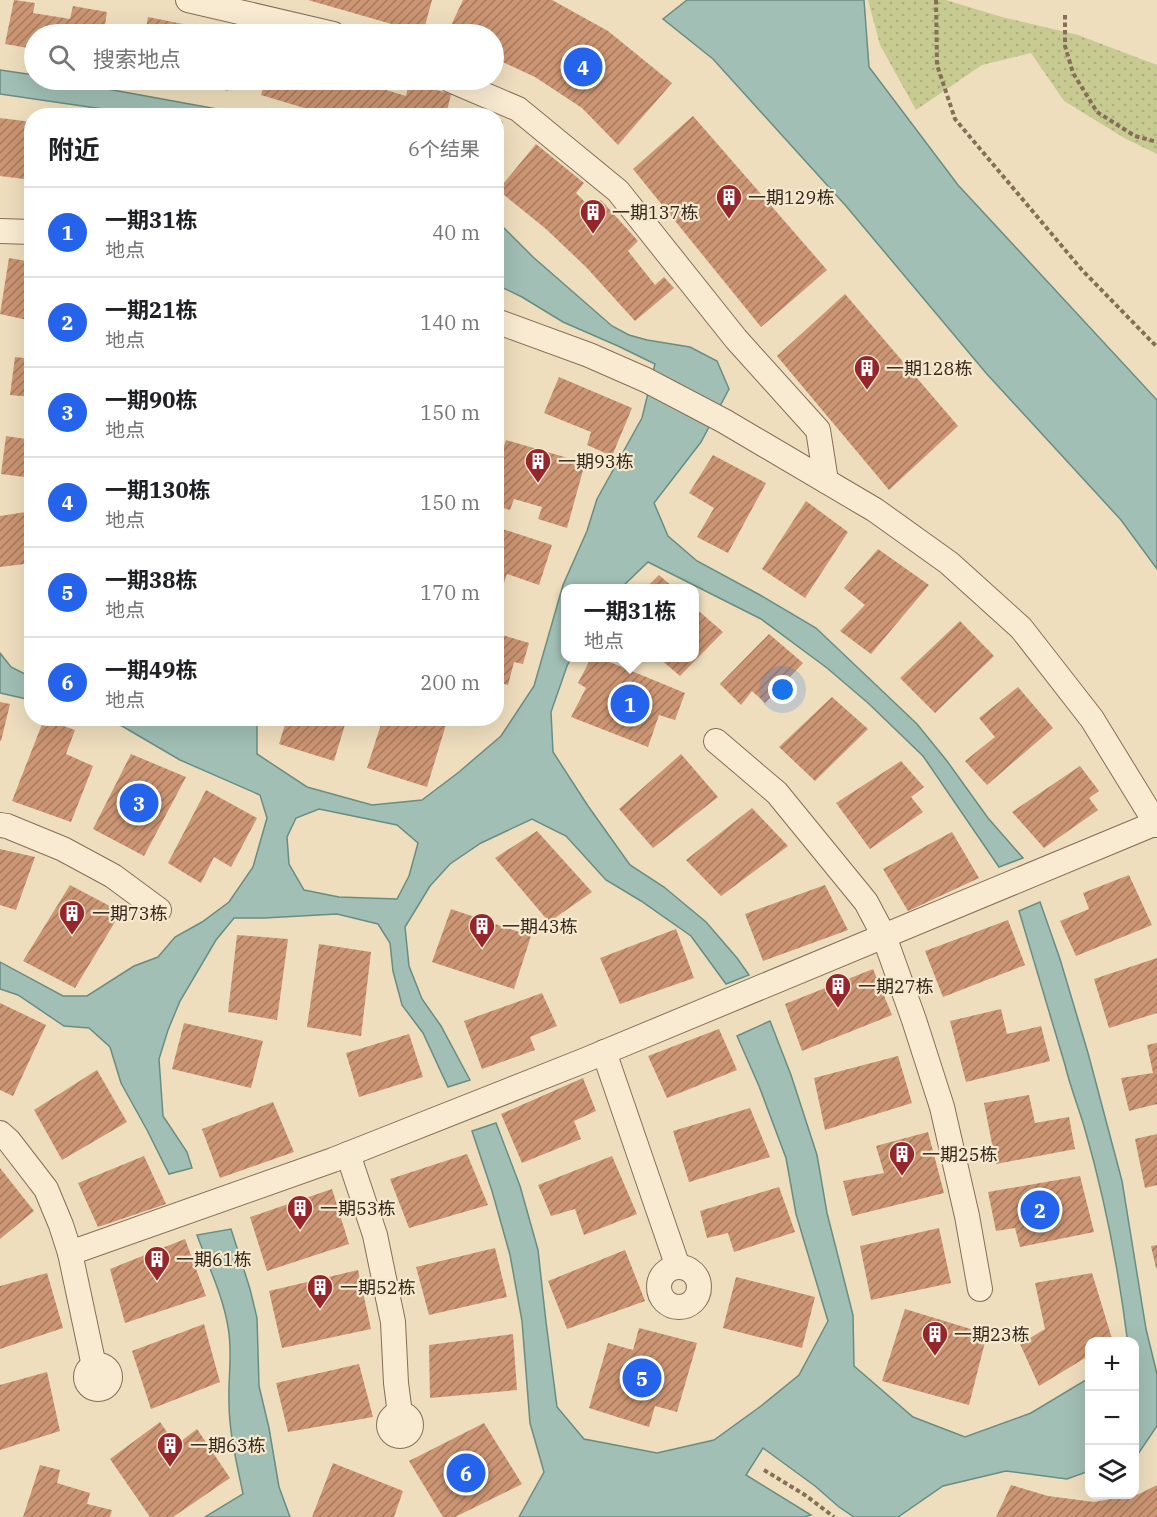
<!DOCTYPE html>
<html lang="zh">
<head>
<meta charset="utf-8">
<style>
  :root { --surface:#fff; --page:#f2f2f2; --text:#202124; --muted:#757577; --line:#e0e0e0; --accent:#2563eb }
  body { margin:0; font-family:"IBM Plex Serif","Noto Sans SC",serif; background:var(--page); color:var(--text) }
  .controls { position:absolute; right:18px; bottom:18px; display:grid; overflow:hidden; border-radius:12px; box-shadow:0 6px 24px #0002 }
  .controls button { width:54px; height:54px; display:grid; place-items:center; padding:0; border:0; border-bottom:2px solid var(--line); background:var(--surface); color:var(--text); font:30px sans-serif }
  .you { position:absolute; left:783px; top:690px; width:21px; height:21px; margin:-15px; border:4px solid #fff; border-radius:50%; background:#1a73e8; box-shadow:0 0 0 9px #1a73e833 }
  .badge { display:grid; place-items:center; width:39px; height:39px; border-radius:50%; background:var(--accent); color:#fff; font-size:20px; font-weight:700 }
  .pin { position:absolute; translate:-50% -50%; border:3px solid #fff; box-shadow:0 2px 6px #0006 }
  .popup { position:absolute; left:561px; top:584px; width:138px; height:78px; box-sizing:border-box; display:grid; place-content:center; border-radius:12px; background:var(--surface); filter:drop-shadow(0 2px 4px #0005); font-size:20px; white-space:nowrap; color:var(--muted) }
  .popup b { font-size:22px; color:var(--text) }
  .popup::after { content:''; position:absolute; left:50%; top:100%; margin-left:-12px; border:12px solid transparent; border-top-color:var(--surface) }
  .list { margin:0; padding:0; list-style:none }
  h2 { display:flex; justify-content:space-between; align-items:center; height:78px; margin:0; padding:0 24px; font-size:26px }
  h2 small { font-size:20px; font-weight:400; color:var(--muted) }
  .list li { display:grid; grid-template-columns:39px 1fr auto; gap:18px; align-items:center; box-sizing:border-box; height:90px; padding:0 24px; border-top:2px solid var(--line) }
  .list b { display:block; font-size:22px; white-space:nowrap }
  .list p { margin:0; font-size:20px; white-space:nowrap; color:var(--muted) }
  .list em { font-size:20px; font-style:normal; color:var(--muted) }
  .icon { flex:none; width:33px; height:33px; fill:none; stroke:currentColor; stroke-width:2; stroke-linecap:round; stroke-linejoin:round }
  .map { position:relative; flex:none; width:1157px; height:1517px; overflow:hidden }
  .search { position:absolute; background:var(--surface); box-shadow:0 6px 24px #0002; left:24px; top:24px; width:480px; height:66px; display:flex; align-items:center; gap:15px; box-sizing:border-box; padding:0 21px; border-radius:33px; color:var(--muted); font-size:22px }
  .panel { position:absolute; background:var(--surface); box-shadow:0 6px 24px #0002; left:24px; top:108px; width:480px; height:618px; border-radius:24px }
  .map>svg:first-child { display:block }
  .grass { fill:url(#grass-dots) }
  .water { fill:#a1bfb5; stroke:#698d82; stroke-width:1.5; fill-rule:evenodd }
  .building { fill:url(#building-hatch) }
  .lines { fill:none; stroke-linecap:round; stroke-linejoin:round }
  .minor-casing { stroke:#866e57; stroke-width:26 }
  .path { stroke:#866e57; stroke-width:4; stroke-dasharray:4.5 3; stroke-linecap:butt }
  .minor { stroke:#f9ebd1; stroke-width:24 }
  .labels { text-anchor:middle; dominant-baseline:central; stroke-width:4.5; stroke-linejoin:round; paint-order:stroke }
  .poi-label { font-size:18px; fill:#35271c; stroke:#f5e8cd; text-anchor:start }
</style>
</head>
<body>
<div class="map">
<svg width="1157" height="1517" viewBox="0 0 1157 1517">
  <defs>
    <pattern id="grass-dots" width="8" height="8" patternUnits="userSpaceOnUse" patternTransform="scale(1.5)"><rect width="8" height="8" fill="#c7cb92"/><path d="M2 2h.1M6 6h.1" fill="none" stroke="#acae7d" stroke-width="1.8" stroke-linecap="round"/></pattern>
    <pattern id="building-hatch" width="6" height="6" patternUnits="userSpaceOnUse" patternTransform="scale(1.5)"><rect width="6" height="6" fill="#cc9573"/><path d="M-1 1l2-2M0 6l6-6M5 7l2-2" fill="none" stroke="#a67a5e"/></pattern>
  </defs>
  <rect width="100%" height="100%" fill="#eedebe"/>
  <!-- grass -->
  <path class="grass" d="M868,0H946L1002,17L1078,35L1157,65V154L1126,139L1064,101L1031,53L982,65L916,110L880,45Z"/>
  <!-- water -->
  <g class="water">
    <path d="M687,0H864L869,67L958,185L1157,400V569L1121,520L986,373L846,206L713,59L663,19Z"/>
    <path d="M0,70L34,75V80H58L250,115H144L0,94Z"/>
    <path d="M497,221L533,257L612,326L629,335L647,340L690,347L717,361L729,389L701,442L654,503L668,536L697,561L760,595L816,628L917,724L947,761L988,818L1023,858L999,867L923,756L868,703L827,668L761,619L648,562L621,588H566V658H571L567,666L551,712L553,752L588,806L630,865L664,887L706,922L737,958L749,975L726,984L691,936L641,901L606,880L566,836L532,819L481,843L450,864L430,886L405,927L409,966L422,999L441,1026L470,1080L448,1087L423,1033L402,1005L393,971L390,943L378,924L337,914L264,918H234L216,940L180,1001L168,1030L159,1059L163,1116L187,1152L192,1168L169,1174L147,1130L121,1083L110,1047L89,1028L64,1026L18,995L0,989V962L63,996H87L134,966L158,957L175,937L202,922L229,902L253,867L267,818L260,795L180,760L122,726L96,719H257V754L307,787L372,805L422,800L459,772L501,736L534,686L563,585L587,531L597,499L642,418L655,364L618,346L563,322L522,297L497,285ZM319,809L397,825L418,843L409,876L397,899L339,897L304,890L289,864L287,837L296,818Z"/>
    <path d="M0,653L11,667L31,677V700L0,693Z"/>
    <path d="M1040,902L1060,959L1088,1053L1122,1181L1146,1329L1157,1374V1426L1138,1454L1135,1456L1134,1342L1125,1341L1127,1337C1118,1266 1104,1195 1084,1126C1078,1106 1070,1086 1065,1065C1050,1014 1035,963 1019,911Z"/>
    <path d="M770,1021L791,1075L817,1155L827,1213L853,1315L854,1366L913,1417L965,1437L1031,1413L1089,1378V1471L1067,1479L1006,1471L943,1486L898,1517H854L839,1507L815,1486L763,1448L746,1475L811,1515L804,1517H519L544,1472L530,1423L522,1321L510,1255L492,1191L472,1131L496,1123L520,1186L538,1250L546,1322L557,1407L584,1439L657,1453L714,1440L761,1406L799,1375L828,1321L796,1214L786,1158L759,1086L737,1036Z"/>
    <path d="M231,1229L250,1289L257,1318L259,1386L269,1428L279,1487L290,1517H205L243,1494C237,1464 229,1433 229,1402C228,1377 233,1352 228,1327C223,1296 208,1265 197,1235Z"/>
  </g>
  <!-- building -->
  <g class="building">
    <path d="M14,0L35,3L33,13L70,19L73,6L107,12L105,25L145,33L148,17L183,24L181,34H34V49L5,44Z"/>
    <path d="M308,0H432L423,33Z"/>
    <path d="M463,0H552L608,31L672,83L618,145L582,108L535,77L494,58V34H447Z"/>
    <path d="M208,29L225,34H206Z"/>
    <path d="M192,80H231L228,91Z"/>
    <path d="M265,80H353L406,96L409,82L451,94L447,111L458,115L331,116L261,95Z"/>
    <path d="M693,116L827,270L761,327L633,169Z"/>
    <path d="M496,117L503,122L496,133Z"/>
    <path d="M0,118L32,122V180L0,176Z"/>
    <path d="M536,144L584,183L576,193L592,209L601,200L638,241L628,251L655,285L664,277L674,288L635,321L586,267L546,229L498,190Z"/>
    <path d="M9,258L32,262V321L0,314Z"/>
    <path d="M845,294L958,426L889,490L777,356Z"/>
    <path d="M15,357L32,359V397L10,395Z"/>
    <path d="M559,377L632,408L612,456L587,445L591,432L544,413Z"/>
    <path d="M6,436L32,440V478L1,474Z"/>
    <path d="M506,440L585,463L567,528L538,519L542,507L514,499L510,510L496,506V469Z"/>
    <path d="M713,455L766,483L728,553L697,537L714,508L689,493Z"/>
    <path d="M806,501L848,532L805,598L762,569Z"/>
    <path d="M32,511V563L0,567V516Z"/>
    <path d="M496,527L552,545L539,585L507,574L501,592L496,591Z"/>
    <path d="M878,549L929,585L871,654L840,631L865,605L844,588Z"/>
    <path d="M659,575L674,588H646Z"/>
    <path d="M694,607L723,632L680,676L659,658H694Z"/>
    <path d="M960,621L994,656L935,713L900,678Z"/>
    <path d="M496,633L529,643L523,664L514,662L508,685L496,682Z"/>
    <path d="M769,634L803,663L765,703L752,691L741,705L720,684Z"/>
    <path d="M30,635H32V660L28,659Z"/>
    <path d="M591,658H600L685,693L675,720L659,715L648,747L571,717L586,688L578,683Z"/>
    <path d="M1018,687L1053,728L987,785L965,761L995,737L979,718Z"/>
    <path d="M832,697L868,729L815,781L779,747Z"/>
    <path d="M0,702L10,704L1,741H0Z"/>
    <path d="M287,718H347L334,761L279,744Z"/>
    <path d="M383,718H448L427,787L367,768Z"/>
    <path d="M44,719L75,730L66,754L93,766L71,822L12,801Z"/>
    <path d="M131,754L186,777L144,856L93,829Z"/>
    <path d="M681,754L718,797L653,848L619,809Z"/>
    <path d="M901,761L924,787L911,797L923,812L870,849L836,803Z"/>
    <path d="M1080,766L1099,791L1089,798L1098,810L1044,848L1012,812Z"/>
    <path d="M206,790L257,818L231,867L214,857L201,883L168,863Z"/>
    <path d="M752,808L788,846L721,896L686,860Z"/>
    <path d="M537,831L592,892L549,922L495,858Z"/>
    <path d="M952,832L979,878L908,911L883,869Z"/>
    <path d="M0,849L35,857L16,910L0,905Z"/>
    <path d="M1129,875L1152,925L1076,956L1060,921L1089,909L1083,893Z"/>
    <path d="M70,885L121,912L75,988L23,961Z"/>
    <path d="M825,885L848,930L763,961L745,914Z"/>
    <path d="M451,909L531,936L514,989L432,962Z"/>
    <path d="M1008,920L1025,965L943,997L925,951Z"/>
    <path d="M676,929L694,978L620,1004L600,958Z"/>
    <path d="M237,935L288,939L277,1020L228,1012Z"/>
    <path d="M319,944L371,952L361,1036L307,1027Z"/>
    <path d="M1157,958V1013L1109,1028L1094,979Z"/>
    <path d="M873,969L892,1015L802,1051L785,1004Z"/>
    <path d="M542,993L557,1026L530,1037L535,1050L482,1069L464,1021Z"/>
    <path d="M0,1003L46,1025L13,1096L0,1090Z"/>
    <path d="M1001,1009L1007,1034L1041,1026L1050,1061L966,1082L950,1021Z"/>
    <path d="M184,1023L263,1041L251,1088L172,1069Z"/>
    <path d="M719,1029L737,1070L667,1098L648,1056Z"/>
    <path d="M409,1034L423,1077L359,1097L346,1053Z"/>
    <path d="M1157,1043V1104L1129,1111L1121,1078L1153,1073L1147,1045Z"/>
    <path d="M898,1056L912,1103L825,1130L814,1078Z"/>
    <path d="M97,1070L127,1122L62,1160L34,1110Z"/>
    <path d="M583,1078L596,1111L574,1121L581,1139L522,1163L501,1114Z"/>
    <path d="M1029,1095L1035,1123L1069,1117L1075,1149L996,1164L984,1103Z"/>
    <path d="M273,1102L294,1152L220,1178L202,1129Z"/>
    <path d="M750,1108L770,1157L689,1182L673,1131Z"/>
    <path d="M928,1132L944,1193L852,1216L843,1181L884,1173L876,1146Z"/>
    <path d="M1157,1134V1185L1145,1188L1135,1139Z"/>
    <path d="M467,1154L488,1205L409,1228L390,1179Z"/>
    <path d="M144,1156L166,1204L98,1227L78,1183Z"/>
    <path d="M612,1156L637,1214L584,1235L575,1209L551,1216L538,1185Z"/>
    <path d="M0,1168L34,1211L0,1239Z"/>
    <path d="M1080,1176L1094,1232L1020,1247L1015,1228L996,1231L988,1192Z"/>
    <path d="M779,1187L795,1232L734,1252L728,1233L707,1238L700,1211Z"/>
    <path d="M332,1189L349,1244L267,1271L250,1217Z"/>
    <path d="M939,1228L951,1283L871,1300L860,1246Z"/>
    <path d="M185,1239L206,1296L125,1323L110,1269Z"/>
    <path d="M1157,1245V1268H1156L1151,1246Z"/>
    <path d="M495,1248L507,1297L429,1315L416,1267Z"/>
    <path d="M625,1250L645,1301L567,1329L548,1281Z"/>
    <path d="M358,1270L371,1329L282,1348L269,1291Z"/>
    <path d="M47,1273L63,1328L0,1349V1286Z"/>
    <path d="M1092,1273L1113,1342H1090V1355L1039,1386L1020,1344L1045,1329L1035,1283Z"/>
    <path d="M736,1277L815,1297L802,1348L723,1328Z"/>
    <path d="M905,1309L987,1334L969,1405L882,1381Z"/>
    <path d="M204,1324L220,1382L151,1409L132,1351Z"/>
    <path d="M639,1328L697,1343L677,1412L655,1406L649,1427L589,1408L608,1343L633,1350Z"/>
    <path d="M513,1334L517,1390L430,1398L429,1345Z"/>
    <path d="M359,1364L373,1417L288,1432L276,1383Z"/>
    <path d="M47,1372L60,1431L0,1450V1385Z"/>
    <path d="M160,1422L176,1445L197,1429L230,1478L173,1517H150L110,1459Z"/>
    <path d="M484,1423L522,1484L455,1517H443L409,1461Z"/>
    <path d="M333,1463L403,1491L394,1517H312Z"/>
    <path d="M40,1465L60,1470L57,1483L90,1493L87,1504L112,1510L110,1517H23Z"/>
    <path d="M1011,1485L1048,1496L1094,1502L1139,1494L1157,1485V1517H996Z"/>
  </g>
  <g class="lines">
    <!-- minor casing -->
    <g class="minor-casing">
      <g id="minor">
        <path d="M188,0L333,34"/>
        <path d="M450,80L518,109L618,191L736,339L818,430L826,481"/>
        <path d="M0,231L32,232"/>
        <path d="M496,321L589,355L646,380L724,421L875,510L949,563L1021,628L1092,719L1157,825"/>
        <path d="M716,741L777,793L866,902L884,936L914,1020L942,1107L967,1216L980,1289"/>
        <path d="M0,825L7,826L63,849L113,876L159,910"/>
        <path d="M604,1052L678,1267"/>
        <path d="M0,1133L9,1141L46,1189L61,1225L70,1253L94,1366"/>
        <path d="M348,1154L375,1235L393,1322L396,1383L400,1414"/>
        <path d="M70,1253L333,1160L583,1061L1156,823"/>
        <circle cx="679" cy="1287" r="20"/>
        <circle cx="98" cy="1377" r="12"/>
        <circle cx="400" cy="1425" r="11"/>
      </g>
    </g>
    <!-- path -->
    <g class="path">
      <path d="M936,0L937,65L955,119L1082,270L1157,347"/>
      <path d="M1065,15V46L1073,73L1097,112L1135,136L1157,142"/>
      <path d="M764,1470L805,1495L834,1517"/>
    </g>
    <!-- minor -->
    <use href="#minor" class="minor"/>
  </g>
  <!-- icons -->
  <defs>
    <g id="building-pin" transform="scale(1.35)"><path d="M0 17L-7.5 6A9.5 9.5 0 1 1 7.5 6Z" fill="#95272c" stroke="#f5e8cd"/><path d="M-4-6H4V6H1V3H-1V6H-4ZM-2.5-4.3h1.7v1.8h-1.7ZM.8-4.3h1.7v1.8H.8ZM-2.5-1h1.7V.8h-1.7ZM.8-1h1.7V.8H.8Z" fill="#fff"/></g>
  </defs>
  <g fill-rule="evenodd">
    <use href="#building-pin" x="729" y="197"/>
    <use href="#building-pin" x="593" y="212"/>
    <use href="#building-pin" x="867" y="368"/>
    <use href="#building-pin" x="538" y="461"/>
    <use href="#building-pin" x="72" y="913"/>
    <use href="#building-pin" x="482" y="926"/>
    <use href="#building-pin" x="838" y="986"/>
    <use href="#building-pin" x="902" y="1154"/>
    <use href="#building-pin" x="300" y="1208"/>
    <use href="#building-pin" x="157" y="1259"/>
    <use href="#building-pin" x="320" y="1287"/>
    <use href="#building-pin" x="935" y="1334"/>
    <use href="#building-pin" x="170" y="1445"/>
  </g>
  <g class="labels">
    <!-- poi labels -->
    <g class="poi-label">
      <text x="748" y="197">一期129栋</text>
      <text x="612" y="212">一期137栋</text>
      <text x="886" y="368">一期128栋</text>
      <text x="558" y="461">一期93栋</text>
      <text x="92" y="913">一期73栋</text>
      <text x="502" y="926">一期43栋</text>
      <text x="858" y="986">一期27栋</text>
      <text x="922" y="1154">一期25栋</text>
      <text x="320" y="1208">一期53栋</text>
      <text x="176" y="1259">一期61栋</text>
      <text x="340" y="1287">一期52栋</text>
      <text x="954" y="1334">一期23栋</text>
      <text x="190" y="1445">一期63栋</text>
    </g>
  </g>
</svg>
<div class="controls">
<button>+</button>
<button>−</button>
<button><svg class="icon" aria-label="layers" viewBox="0 0 24 24"><path d="M12 4l9 5-9 5-9-5zM3 14l9 5 9-5"/></svg></button>
</div>
<div class="you"></div>
<div class="pin badge" style="left:630px;top:704px">1</div>
<div class="popup"><b>一期31栋</b>地点</div>
<div class="pin badge" style="left:1040px;top:1210px">2</div>
<div class="pin badge" style="left:139px;top:803px">3</div>
<div class="pin badge" style="left:583px;top:67px">4</div>
<div class="pin badge" style="left:642px;top:1378px">5</div>
<div class="pin badge" style="left:466px;top:1473px">6</div>
<div class="search"><svg class="icon" aria-label="search" viewBox="0 0 24 24"><circle cx="10" cy="10" r="6"/><path d="M15 15l6 6"/></svg>搜索地点</div>
<section class="panel">
<h2>附近<small>6个结果</small></h2>
<ul class="list">
<li><span class="badge">1</span><div><b>一期31栋</b><p>地点</p></div><em>40 m</em></li>
<li><span class="badge">2</span><div><b>一期21栋</b><p>地点</p></div><em>140 m</em></li>
<li><span class="badge">3</span><div><b>一期90栋</b><p>地点</p></div><em>150 m</em></li>
<li><span class="badge">4</span><div><b>一期130栋</b><p>地点</p></div><em>150 m</em></li>
<li><span class="badge">5</span><div><b>一期38栋</b><p>地点</p></div><em>170 m</em></li>
<li><span class="badge">6</span><div><b>一期49栋</b><p>地点</p></div><em>200 m</em></li>
</ul>
</section>
</div>
</body>
</html>
